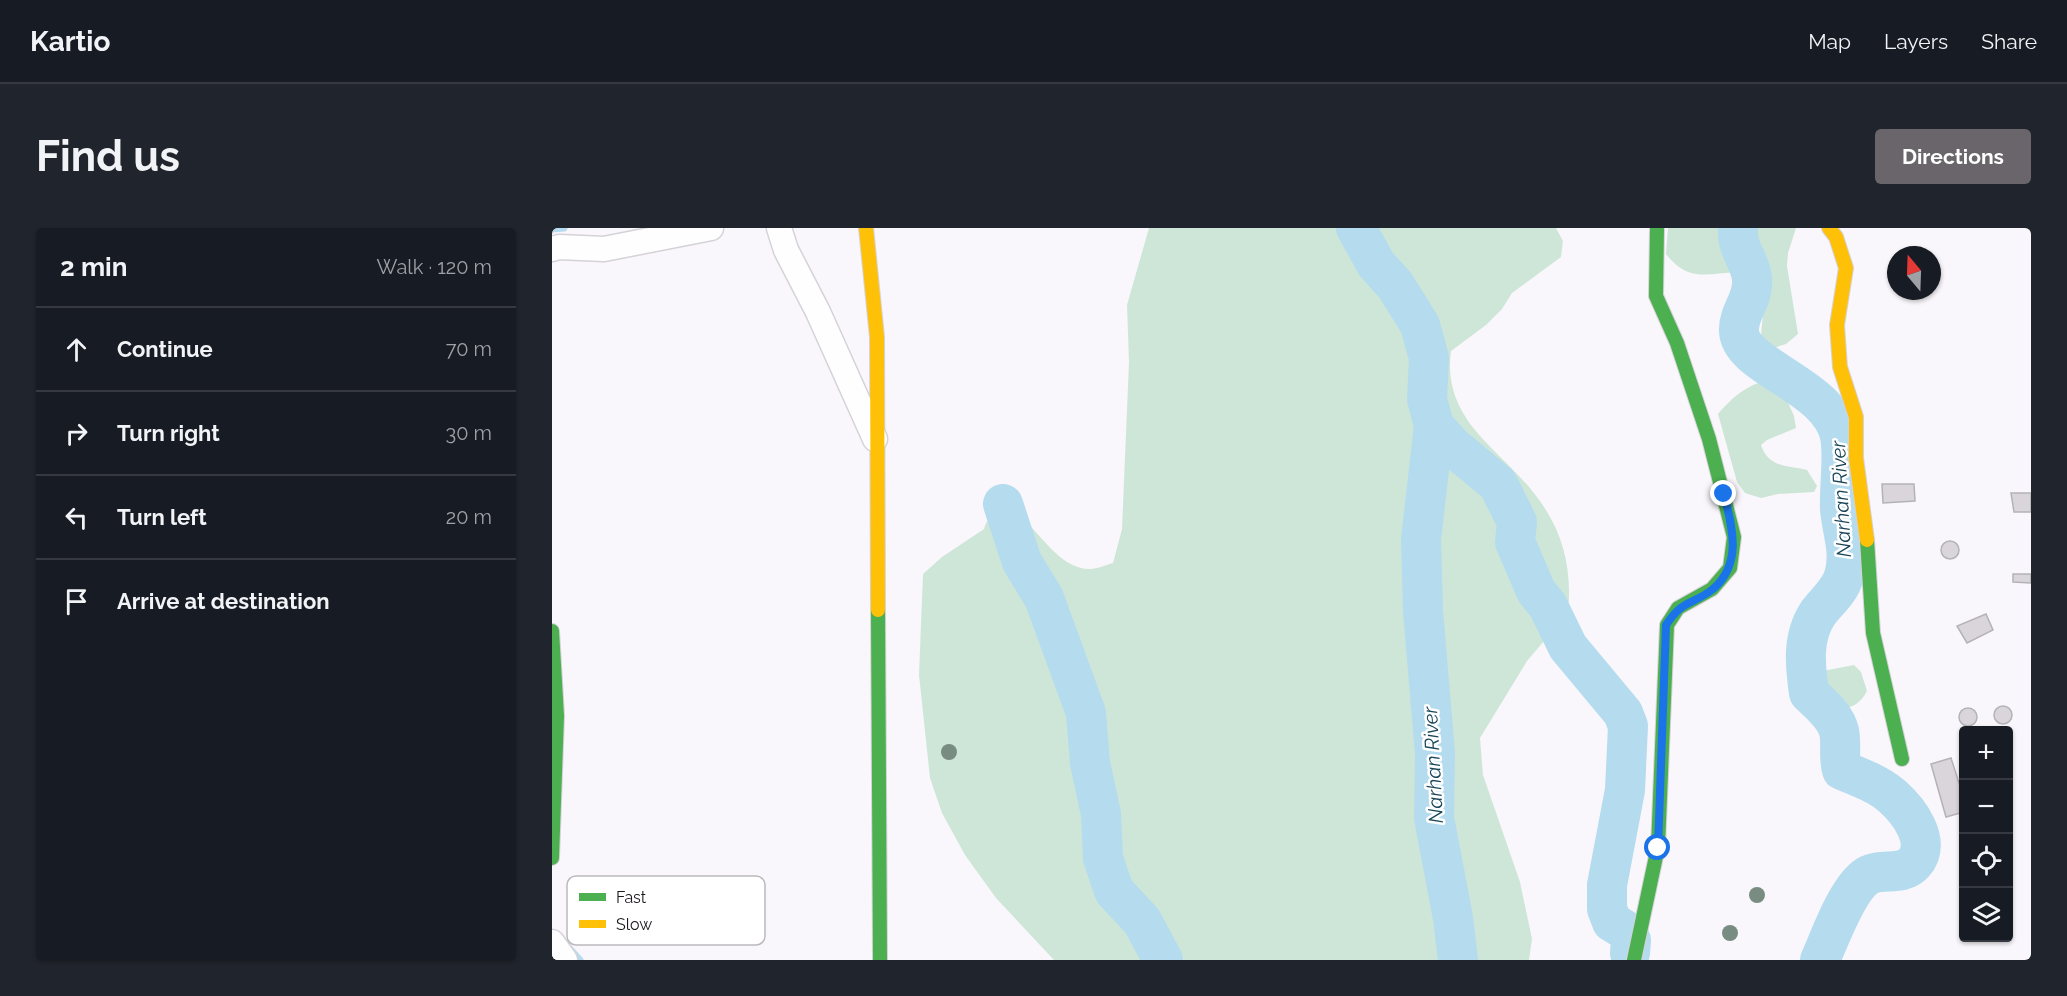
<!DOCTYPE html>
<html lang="en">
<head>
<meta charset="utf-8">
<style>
  :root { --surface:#171b24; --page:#20242c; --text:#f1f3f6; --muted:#9ea1a6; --line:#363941; --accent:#69656b }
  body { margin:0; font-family:Raleway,sans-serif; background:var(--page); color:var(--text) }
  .controls { position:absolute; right:18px; bottom:18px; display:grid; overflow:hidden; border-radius:6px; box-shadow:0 2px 4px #0004 }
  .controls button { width:54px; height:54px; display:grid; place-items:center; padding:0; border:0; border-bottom:2px solid var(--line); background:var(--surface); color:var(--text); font:30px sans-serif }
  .compass { position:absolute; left:1335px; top:18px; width:54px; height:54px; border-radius:50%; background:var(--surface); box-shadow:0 2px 4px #0004; rotate:341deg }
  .stop { position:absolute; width:18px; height:18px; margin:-14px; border:4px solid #1a73e8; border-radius:50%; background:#fff }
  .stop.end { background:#1a73e8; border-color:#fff; box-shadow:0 2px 6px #0008 }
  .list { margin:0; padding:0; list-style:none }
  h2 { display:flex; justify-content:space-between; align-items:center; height:78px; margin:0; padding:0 24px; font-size:26px }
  h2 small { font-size:20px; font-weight:400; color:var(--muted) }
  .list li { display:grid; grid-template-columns:39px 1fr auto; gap:18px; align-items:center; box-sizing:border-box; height:84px; padding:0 24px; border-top:2px solid var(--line) }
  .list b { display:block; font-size:22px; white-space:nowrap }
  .list em { font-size:20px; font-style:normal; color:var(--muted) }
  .icon { flex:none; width:33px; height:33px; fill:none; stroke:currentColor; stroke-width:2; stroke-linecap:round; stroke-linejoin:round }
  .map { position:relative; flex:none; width:1479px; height:732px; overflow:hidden; border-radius:6px }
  header { display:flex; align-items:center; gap:36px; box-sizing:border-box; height:84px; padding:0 30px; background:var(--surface); border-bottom:2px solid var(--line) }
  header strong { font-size:28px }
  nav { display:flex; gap:33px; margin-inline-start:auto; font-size:21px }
  .intro { display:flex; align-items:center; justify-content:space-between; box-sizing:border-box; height:144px; padding:0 36px }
  h1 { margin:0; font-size:42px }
  .button { padding:15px 27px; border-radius:6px; background:var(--accent); color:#fff; font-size:21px; font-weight:700 }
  main { display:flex; gap:36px; padding:0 36px }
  aside { flex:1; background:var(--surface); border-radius:6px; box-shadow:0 2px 4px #0004 }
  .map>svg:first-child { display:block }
  .green { fill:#cee6d7 }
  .forest { fill:#cce5d6 }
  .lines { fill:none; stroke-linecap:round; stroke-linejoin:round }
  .stream { stroke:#b5dbee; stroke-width:7 }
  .river { stroke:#b5dbee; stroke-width:40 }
  .building { fill:#d9d5db; stroke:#b5b2b7; stroke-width:1.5 }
  .street-casing { stroke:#d5d2d8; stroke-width:27 }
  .fast-casing { stroke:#d5d2d8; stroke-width:16 }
  .slow-casing { stroke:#d5d2d8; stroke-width:16 }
  .street { stroke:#fefefe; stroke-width:24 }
  .fast { stroke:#4caf50; stroke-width:14 }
  .slow { stroke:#ffc107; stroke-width:14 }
  .tree { fill:#788c82 }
  .route { stroke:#1a73e8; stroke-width:8 }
  .labels { text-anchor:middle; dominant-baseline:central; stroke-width:5; stroke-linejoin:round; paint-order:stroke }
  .water-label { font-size:20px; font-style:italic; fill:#1a4659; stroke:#fff }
  .key { fill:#fff; stroke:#bbb9bc; stroke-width:1.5 }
  .key-label { font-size:16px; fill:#1b171e }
</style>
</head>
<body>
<header>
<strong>Kartio</strong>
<nav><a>Map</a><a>Layers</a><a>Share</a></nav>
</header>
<div class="intro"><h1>Find us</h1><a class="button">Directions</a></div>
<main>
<aside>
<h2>2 min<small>Walk · 120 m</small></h2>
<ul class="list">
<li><svg class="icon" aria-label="ahead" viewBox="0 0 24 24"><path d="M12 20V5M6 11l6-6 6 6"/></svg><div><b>Continue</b></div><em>70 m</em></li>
<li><svg class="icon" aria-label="right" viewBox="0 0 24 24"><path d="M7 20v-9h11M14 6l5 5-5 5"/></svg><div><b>Turn right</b></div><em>30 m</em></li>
<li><svg class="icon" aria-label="left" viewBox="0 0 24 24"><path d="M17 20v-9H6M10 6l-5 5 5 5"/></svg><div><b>Turn left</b></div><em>20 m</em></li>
<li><svg class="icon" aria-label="arrive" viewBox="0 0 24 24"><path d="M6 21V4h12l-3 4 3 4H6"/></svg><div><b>Arrive at destination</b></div></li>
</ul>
</aside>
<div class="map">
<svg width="1479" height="732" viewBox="0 0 1479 732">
  <rect width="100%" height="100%" fill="#f9f7fb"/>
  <!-- green -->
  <path class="green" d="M597,0H1004L1011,13L1009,29L960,65L950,81L934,97L899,123C889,198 957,224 992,279C1013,310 1020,347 1016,385L975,433L928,510L931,547L968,654L980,711L977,732H502L444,670L413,627L390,585L378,550L367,447L371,346L390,329L432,301C436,286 447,286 461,282C485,298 505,341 538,341C545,341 554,337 561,335L570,301L577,134L575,77Z"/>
  <!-- forest -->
  <g class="forest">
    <path d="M1116,0H1244L1236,25L1235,38L1246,106L1234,116L1218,121L1209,112C1209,98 1212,84 1212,70C1211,30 1168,50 1144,46C1131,44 1122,36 1114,26Z"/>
    <path d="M1217,152L1229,159L1242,188L1244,200L1215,212L1209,217C1217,240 1234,237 1255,242L1265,258L1262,264L1226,266L1209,270L1193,265L1185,254L1166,186C1181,169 1194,157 1217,152Z"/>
    <path d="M1302,437L1309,444L1315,463C1307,478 1297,482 1281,479L1271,468L1266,450L1271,443Z"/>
  </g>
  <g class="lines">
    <!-- stream -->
    <g class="stream">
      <path d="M0,1L12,0"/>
      <path d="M18,721L28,732"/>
    </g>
    <!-- river -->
    <g class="river">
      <path d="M804,0L824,36L843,57L868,97L877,130L875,171L882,198L900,218L946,256L965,294L963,314L984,363L996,378L1016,419L1071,485L1076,498L1073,562L1055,657V681L1060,694L1073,702L1079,712L1078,725"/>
      <path d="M1186,0C1184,21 1198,31 1200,51C1202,72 1186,84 1187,103C1188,139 1278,157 1288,208C1292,229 1287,259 1288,281C1290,304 1299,324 1292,348C1288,363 1275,373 1266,385C1250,409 1253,437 1257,465C1268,476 1283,487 1287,503C1290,517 1286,529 1290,542C1307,549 1326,556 1340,568C1356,582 1381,614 1362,635C1349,649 1330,639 1315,648C1295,661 1278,710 1268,732"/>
      <path d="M882,198L869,311L871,383L883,526L882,590L901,690L906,732"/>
      <path d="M451,276L470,334L492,370L534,485L538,535L549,586L551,630L562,663L590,693L611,732"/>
    </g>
  </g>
  <!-- building -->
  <g class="building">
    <path d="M1330,256H1362L1363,273L1331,275Z"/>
    <path d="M1459,265H1479V284H1462Z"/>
    <circle cx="1398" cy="322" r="9"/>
    <path d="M1461,346H1479V355L1461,354Z"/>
    <path d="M1434,386L1441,402L1415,415L1405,398Z"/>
    <circle cx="1451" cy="487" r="9"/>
    <circle cx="1416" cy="489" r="9"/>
    <path d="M1399,530L1407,555L1412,554V584L1394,589L1379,536Z"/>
  </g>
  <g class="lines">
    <!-- street casing -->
    <g class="street-casing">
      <g id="street">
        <path d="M227,0L234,22L266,84L323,211"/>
        <path d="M0,21L7,19L52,21L159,0"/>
        <path d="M0,714L13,732"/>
      </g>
    </g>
    <!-- fast casing -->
    <g class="fast-casing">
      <g id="fast">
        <path d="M1315,312L1321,405L1350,531"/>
        <path d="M326,382L328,732"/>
        <path d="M0,403L5,488L0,630"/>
        <path d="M1082,732L1106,619L1115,397L1126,380L1160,361L1178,340L1182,309L1157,211L1125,115L1104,68L1105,0"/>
      </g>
    </g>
    <!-- slow casing -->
    <g class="slow-casing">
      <g id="slow">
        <path d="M314,0L325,109L326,382"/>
        <path d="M1277,0L1284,9L1294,40L1285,97L1288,139L1304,189V230L1315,312"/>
      </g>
    </g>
    <!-- street -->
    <use href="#street" class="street"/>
    <!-- fast -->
    <use href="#fast" class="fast"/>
    <!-- slow -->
    <use href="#slow" class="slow"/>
  </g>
  <!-- trees -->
  <g class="tree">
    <circle cx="397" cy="524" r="8"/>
    <circle cx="1205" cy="667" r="8"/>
    <circle cx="1178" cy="705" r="8"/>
  </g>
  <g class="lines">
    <!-- route -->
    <path class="route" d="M1106,620L1114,397C1132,370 1141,377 1161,361C1191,335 1180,299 1172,266"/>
  </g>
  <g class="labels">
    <!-- water labels -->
    <g class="water-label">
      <text transform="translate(1289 271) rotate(-93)">Narhan River</text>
      <text transform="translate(881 537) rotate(-93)">Narhan River</text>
    </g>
  </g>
  <!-- legend -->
  <rect x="15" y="648" width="198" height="69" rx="9" class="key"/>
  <rect x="27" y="665" width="27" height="8" fill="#4caf50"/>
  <rect x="27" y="692" width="27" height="8" fill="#ffc107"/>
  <g class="key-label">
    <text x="64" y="675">Fast</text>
    <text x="64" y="702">Slow</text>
  </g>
</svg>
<div class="controls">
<button>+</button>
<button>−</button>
<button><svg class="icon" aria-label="locate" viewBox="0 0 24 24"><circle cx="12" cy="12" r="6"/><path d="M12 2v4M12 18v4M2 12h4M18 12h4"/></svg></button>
<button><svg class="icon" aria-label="layers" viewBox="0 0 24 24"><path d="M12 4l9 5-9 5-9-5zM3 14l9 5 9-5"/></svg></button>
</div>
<svg class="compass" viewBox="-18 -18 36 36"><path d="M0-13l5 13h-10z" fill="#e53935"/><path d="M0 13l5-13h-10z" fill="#9ea1a6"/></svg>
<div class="stop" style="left:1106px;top:620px"></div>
<div class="stop end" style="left:1172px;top:266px"></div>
</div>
</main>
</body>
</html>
